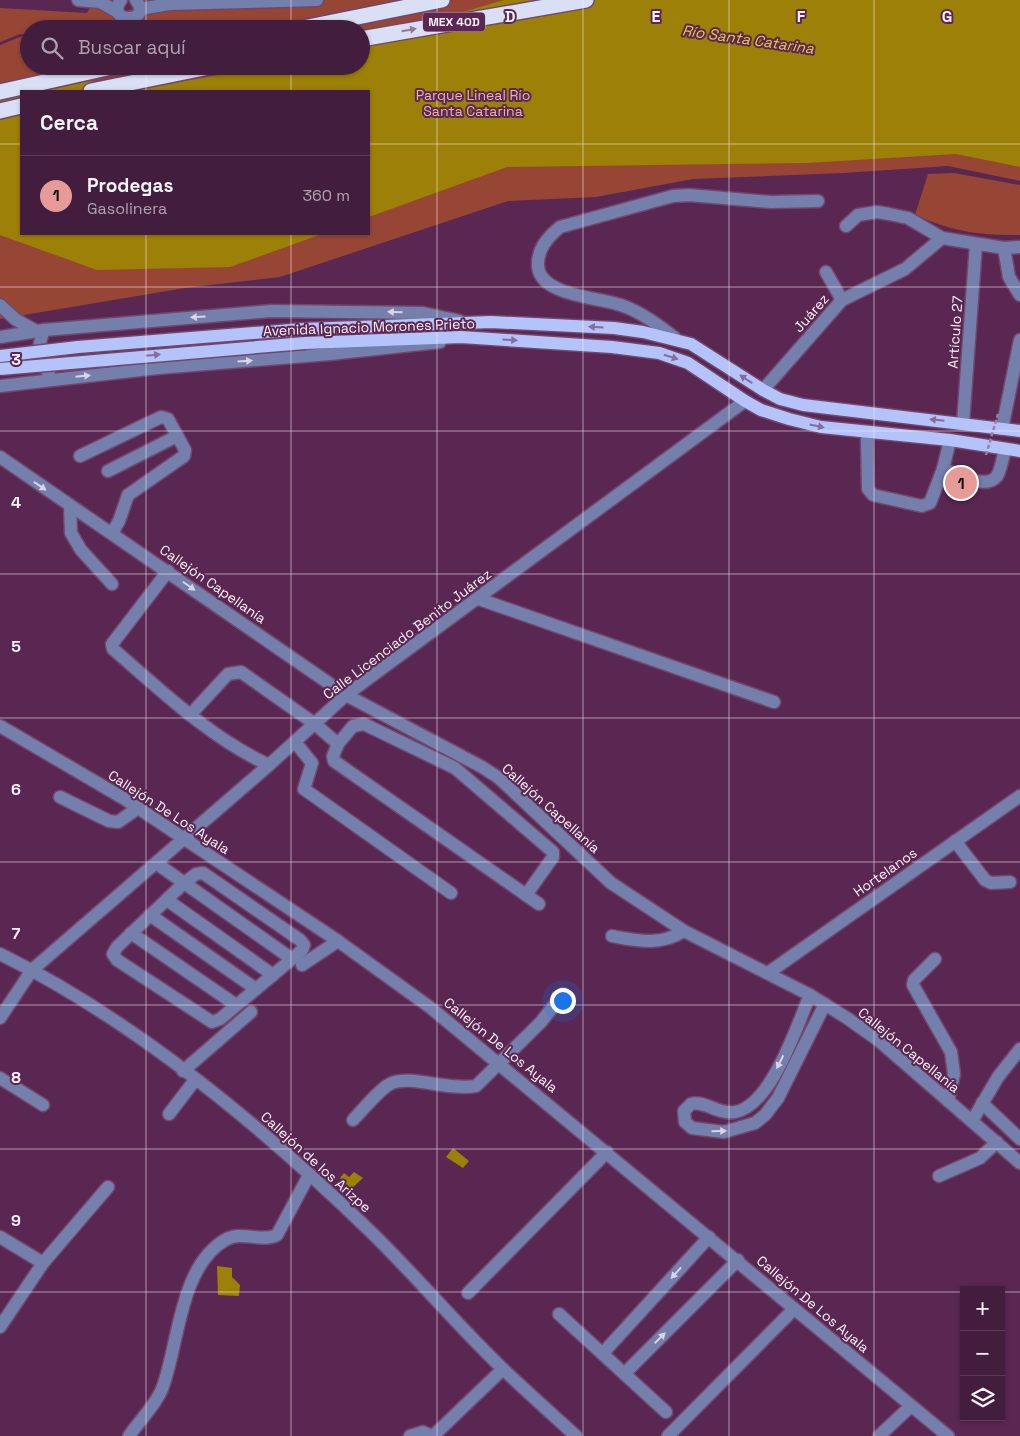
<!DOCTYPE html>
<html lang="es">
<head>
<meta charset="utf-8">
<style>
  :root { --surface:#431d3e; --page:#4a2645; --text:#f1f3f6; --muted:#afa2b0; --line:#5b3b58; --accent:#e69b98 }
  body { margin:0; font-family:"Space Grotesk",sans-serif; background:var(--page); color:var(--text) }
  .controls { position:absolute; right:15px; bottom:15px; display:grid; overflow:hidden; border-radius:0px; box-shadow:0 1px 4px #0004 }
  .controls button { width:45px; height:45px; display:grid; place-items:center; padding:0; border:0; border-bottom:1px solid var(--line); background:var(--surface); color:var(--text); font:25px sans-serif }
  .you { position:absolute; left:562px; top:1000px; width:18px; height:18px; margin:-12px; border:4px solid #fff; border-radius:50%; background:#1a73e8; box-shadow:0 0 0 8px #1a73e833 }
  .badge { display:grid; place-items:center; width:32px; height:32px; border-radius:50%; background:var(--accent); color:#111; font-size:16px; font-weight:700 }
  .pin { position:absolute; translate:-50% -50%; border:2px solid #fff; box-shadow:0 1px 5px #0006 }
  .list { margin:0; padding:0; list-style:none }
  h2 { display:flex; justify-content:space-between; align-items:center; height:65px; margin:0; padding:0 20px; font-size:21px }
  h2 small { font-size:16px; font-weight:400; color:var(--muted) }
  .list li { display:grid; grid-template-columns:32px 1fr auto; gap:15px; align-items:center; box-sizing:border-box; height:80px; padding:0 20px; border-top:1px solid var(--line) }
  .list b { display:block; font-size:19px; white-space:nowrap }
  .list p { margin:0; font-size:16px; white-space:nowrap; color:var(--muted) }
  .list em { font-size:16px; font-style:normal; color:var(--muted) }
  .icon { flex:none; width:28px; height:28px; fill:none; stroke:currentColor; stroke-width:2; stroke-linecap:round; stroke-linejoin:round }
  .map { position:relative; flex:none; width:1020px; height:1436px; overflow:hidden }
  .search { position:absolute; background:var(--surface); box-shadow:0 1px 4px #0004; left:20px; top:20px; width:350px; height:55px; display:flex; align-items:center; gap:12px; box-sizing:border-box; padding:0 18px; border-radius:28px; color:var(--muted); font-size:19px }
  .panel { position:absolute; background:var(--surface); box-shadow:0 1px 4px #0004; left:20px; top:90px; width:350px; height:145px; border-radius:0px }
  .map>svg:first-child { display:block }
  .green { fill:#974636; fill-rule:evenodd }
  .water { fill:#9d8008 }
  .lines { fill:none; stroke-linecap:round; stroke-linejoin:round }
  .minor-casing { stroke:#73476d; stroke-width:15 }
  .major-casing { stroke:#73476d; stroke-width:15 }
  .highway-casing { stroke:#73476d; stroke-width:18 }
  .minor { stroke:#747fac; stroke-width:12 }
  .major { stroke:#b4c3f9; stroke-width:12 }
  .highway { stroke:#d9e0f5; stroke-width:15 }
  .major-bridge-casing { stroke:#73476d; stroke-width:15; stroke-linecap:butt }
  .path-bridge { stroke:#a07f9b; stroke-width:2.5; stroke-dasharray:4 2.5; stroke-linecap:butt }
  .major-bridge { stroke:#b4c3f9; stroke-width:12 }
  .oneway { fill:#937a9b }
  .oneway2 { fill:#dad4e6 }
  .oneway3 { fill:#826d9d }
  .grid { fill:none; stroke:#fcf0fa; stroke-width:1; stroke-opacity:0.55 }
  .labels { text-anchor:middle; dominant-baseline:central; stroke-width:4; stroke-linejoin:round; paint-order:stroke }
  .shield { fill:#592752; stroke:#cbb4c8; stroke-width:1 }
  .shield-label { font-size:12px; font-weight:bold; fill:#fcf0fa }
  .park-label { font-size:14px; fill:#efb2a5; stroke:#592752 }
  .street-label { font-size:14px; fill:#fcf0fa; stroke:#592752 }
  .water-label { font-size:15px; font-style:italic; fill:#ecc848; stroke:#592752 }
  .grid-label { font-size:16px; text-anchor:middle; font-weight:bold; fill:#fcf0fa; stroke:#592752; stroke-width:4; stroke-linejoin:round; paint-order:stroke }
</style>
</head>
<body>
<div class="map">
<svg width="1020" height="1436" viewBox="0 0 1020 1436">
  <rect width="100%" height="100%" fill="#592752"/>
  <!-- green -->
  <g class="green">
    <path d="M170,0H1020V181L948,166L843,173L693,179L596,197L508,201L280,277L185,288L0,319V45L25,35L20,34L0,42V8L87,13L93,3L113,14ZM29,29H361V66H29ZM21,91H369V234H21Z"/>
    <path d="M954,173L1020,185V235C981,236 950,231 915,215L928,174Z"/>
  </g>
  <!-- water -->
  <g class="water">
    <path d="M504,0H1020V167L956,154L806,163L507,167L369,217V91H21V234H322L230,267L97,270L0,235V90L26,77L157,86L268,66H361V42Z"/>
    <path d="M453,1148L469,1161L463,1168L446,1157Z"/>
    <path d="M354,1172L363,1178L351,1189L340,1178L344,1173L349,1177Z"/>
    <path d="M217,1266L232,1268V1277L240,1285L239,1296L218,1295Z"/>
  </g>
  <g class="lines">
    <!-- minor casing -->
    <g class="minor-casing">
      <g id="minor">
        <path d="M78,0L100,2L118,12"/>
        <path d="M121,0C103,23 154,25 136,0"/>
        <path d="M140,9L169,4L317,0"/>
        <path d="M846,226L858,215L877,212L889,214L908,218L942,238L1004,248L1020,247"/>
        <path d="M1004,248L1009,277L1020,295"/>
        <path d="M826,272L842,300"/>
        <path d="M0,305L15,319L36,331"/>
        <path d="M44,330C38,346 34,361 49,372"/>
        <path d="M0,337L44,330L271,311L423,313L460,321"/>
        <path d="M675,338C660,326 644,314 626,307C603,297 540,297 538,266C537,249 548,237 560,227L673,196L689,195L771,202L818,201"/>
        <path d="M0,386L158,368L330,354L440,342"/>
        <path d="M763,390L842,300L905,269L942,238"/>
        <path d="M963,423L976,244"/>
        <path d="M1002,429L1020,340"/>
        <path d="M867,439L868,489L873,495L922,506L930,503L943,469"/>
        <path d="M950,440L943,469C956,473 986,491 997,476C1001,470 1003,457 1005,449"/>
        <path d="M80,456L161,417L168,419L185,450L184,456L128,495L119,521L112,533"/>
        <path d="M0,457L346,695L482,767L499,778L611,883L684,931L810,995L847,1018L878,1040L1020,1163"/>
        <path d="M108,471L177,436"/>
        <path d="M70,506L71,533L81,550L112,584"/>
        <path d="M168,571L112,644L113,649C162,691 210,738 269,765"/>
        <path d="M479,599L774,702"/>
        <path d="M190,715L228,674L241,672L315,724L338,744L353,726L364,724L455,768L553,852V857L526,895"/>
        <path d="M0,726L123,798L338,941L431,1008L948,1436"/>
        <path d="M295,742L312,763L304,789L451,893"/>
        <path d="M338,744L333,756L334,761L539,904"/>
        <path d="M60,797L109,821L118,822L138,808"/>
        <path d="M955,841L985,880L991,883L1010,882"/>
        <path d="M156,863L292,959"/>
        <path d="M203,873L300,940L304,945L302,950L292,959L220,1019L212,1022L117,960L113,954L117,947L184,883L196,874Z"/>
        <path d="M167,900L273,975"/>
        <path d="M150,915L256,989"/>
        <path d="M131,933L236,1005"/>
        <path d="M612,936C639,941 660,946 684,931"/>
        <path d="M0,954C136,1021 264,1128 372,1233C417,1277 458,1326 503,1369C527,1392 552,1414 576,1436"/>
        <path d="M935,959L914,980L913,985L951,1052L954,1074L948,1101"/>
        <path d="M302,965L338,941"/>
        <path d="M768,973L1020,796"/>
        <path d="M810,995C797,1026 771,1106 735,1112C718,1115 705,1100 691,1104L684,1111L685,1122L692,1128L724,1132L755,1123L765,1115L778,1098L825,1004"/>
        <path d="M0,1018L32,970L269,765L346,695L745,401"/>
        <path d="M183,1071L251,1012"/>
        <path d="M0,1078L43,1105"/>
        <path d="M982,1103L1020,1139"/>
        <path d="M169,1114L195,1080"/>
        <path d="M353,1120C362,1111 381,1087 392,1083C411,1075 450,1091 476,1086L541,1022L563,994"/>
        <path d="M972,1121L998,1077L1020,1049"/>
        <path d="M939,1176L980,1158L997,1142"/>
        <path d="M0,1237L43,1263"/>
        <path d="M468,1293L607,1152"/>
        <path d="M559,1314L666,1412"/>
        <path d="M0,1327L43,1263L108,1187"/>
        <path d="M603,1353L709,1237"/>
        <path d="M625,1373L738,1260"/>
        <path d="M129,1436C139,1421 155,1406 162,1389C179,1345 179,1267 225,1240C242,1230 261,1243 277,1235L309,1175"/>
        <path d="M410,1436L423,1432L432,1436"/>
        <path d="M433,1436L503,1369"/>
        <path d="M668,1436L794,1309"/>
        <path d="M879,1436L911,1406"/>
      </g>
    </g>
    <!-- major casing -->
    <g class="major-casing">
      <g id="major">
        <path d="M304,329L491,322L614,328L643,332L691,344L763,390L780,399L803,405L1020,431"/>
        <path d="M305,343L461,337L612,347L659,353L688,363L745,401L761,410L789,419L821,427L950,440L1020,451"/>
      </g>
    </g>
    <!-- highway casing -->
    <g class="highway-casing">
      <g id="highway">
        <path d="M298,29L442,0"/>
        <path d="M361,39L586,0"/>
        <path d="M91,91L214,66"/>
        <path d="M0,92L116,66"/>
        <path d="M0,111L21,106"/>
      </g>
    </g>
    <!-- minor -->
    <use href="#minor" class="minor"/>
    <!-- major -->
    <use href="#major" class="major"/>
    <!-- highway -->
    <use href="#highway" class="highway"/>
    <!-- major-bridge casing -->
    <g class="major-bridge-casing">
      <g id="major-bridge">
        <path d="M0,356L78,347L304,329"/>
        <path d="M0,369L305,343"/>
      </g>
    </g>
    <!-- path-bridge -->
    <path class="path-bridge" d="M986,455L998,414"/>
    <!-- major-bridge -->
    <use href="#major-bridge" class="major-bridge"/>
  </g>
  <!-- one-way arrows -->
  <defs><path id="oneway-solid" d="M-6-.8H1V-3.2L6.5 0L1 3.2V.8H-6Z" transform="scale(1.25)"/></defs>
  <use class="oneway" href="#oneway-solid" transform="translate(409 30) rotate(-10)"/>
  <g class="oneway2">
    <use href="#oneway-solid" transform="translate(395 312) rotate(-178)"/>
    <use href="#oneway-solid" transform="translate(198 317) rotate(176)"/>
    <use href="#oneway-solid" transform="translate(245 361) rotate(-4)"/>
    <use href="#oneway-solid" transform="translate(83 376) rotate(-6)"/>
    <use href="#oneway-solid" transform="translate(40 486) rotate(34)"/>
    <use href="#oneway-solid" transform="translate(189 586) rotate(35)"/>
    <use href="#oneway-solid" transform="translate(780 1062) rotate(117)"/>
    <use href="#oneway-solid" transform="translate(719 1131) rotate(-1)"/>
    <use href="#oneway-solid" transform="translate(676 1273) rotate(132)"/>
    <use href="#oneway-solid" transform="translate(660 1338) rotate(-45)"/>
  </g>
  <g class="oneway3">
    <use href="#oneway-solid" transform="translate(596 327) rotate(-176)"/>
    <use href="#oneway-solid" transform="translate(510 340) rotate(4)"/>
    <use href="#oneway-solid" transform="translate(153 355) rotate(-5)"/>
    <use href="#oneway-solid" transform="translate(671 357) rotate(17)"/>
    <use href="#oneway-solid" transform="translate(746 379) rotate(-147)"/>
    <use href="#oneway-solid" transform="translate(937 420) rotate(-174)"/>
    <use href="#oneway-solid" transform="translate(817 426) rotate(12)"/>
  </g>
  <!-- grid -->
  <path class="grid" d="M146,0V29M291,0V29M437,0V1436M583,0V1436M729,0V1436M874,0V1436M146,66V91M291,66V91M0,144H21M369,144H1020M146,234V1436M291,234V1436M0,287H1020M0,431H1020M0,574H1020M0,718H1020M0,862H1020M0,1005H1020M0,1149H1020M0,1292H964M1001,1292H1020"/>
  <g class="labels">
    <!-- shield labels -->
    <rect class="shield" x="423" y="12.5" width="62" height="19" rx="4"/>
    <g class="shield-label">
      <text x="454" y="22">MEX 40D</text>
    </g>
    <!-- park labels -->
    <g class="park-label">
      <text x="473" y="95">Parque Lineal Río<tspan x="473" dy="16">Santa Catarina</tspan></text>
    </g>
    <!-- street labels -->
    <g class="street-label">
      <text transform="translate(811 313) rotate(-49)">Juárez</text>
      <text transform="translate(369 327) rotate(-2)">Avenida Ignacio Morones Prieto</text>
      <text transform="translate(955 332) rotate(-86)">Artículo 27</text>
      <text transform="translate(213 584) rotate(35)">Callejón Capellanía</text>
      <text transform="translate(407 634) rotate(-37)">Calle Licenciado Benito Juárez</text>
      <text transform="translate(551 808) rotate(42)">Callejón Capellanía</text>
      <text transform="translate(169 812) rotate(33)">Callejón De Los Ayala</text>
      <text transform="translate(885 872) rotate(-35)">Hortelanos</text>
      <text transform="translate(501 1045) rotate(39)">Callejón De Los Ayala</text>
      <text transform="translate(909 1050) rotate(39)">Callejón Capellanía</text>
      <text transform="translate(316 1162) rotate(42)">Callejón de los Arizpe</text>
      <text transform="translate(813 1304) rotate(40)">Callejón De Los Ayala</text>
    </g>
    <!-- water labels -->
    <g class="water-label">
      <text transform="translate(748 39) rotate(8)">Río Santa Catarina</text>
    </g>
  </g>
  <g class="grid-label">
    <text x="510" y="22">D</text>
    <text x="656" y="22">E</text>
    <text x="801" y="22">F</text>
    <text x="947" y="22">G</text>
    <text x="16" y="365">3</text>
    <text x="16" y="508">4</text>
    <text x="16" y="652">5</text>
    <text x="16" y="795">6</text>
    <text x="16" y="939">7</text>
    <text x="16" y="1083">8</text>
    <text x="16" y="1226">9</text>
  </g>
</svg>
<div class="controls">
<button>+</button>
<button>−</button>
<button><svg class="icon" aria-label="layers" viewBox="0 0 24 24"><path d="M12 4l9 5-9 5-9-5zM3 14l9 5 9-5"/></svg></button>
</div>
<div class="you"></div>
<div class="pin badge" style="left:961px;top:483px">1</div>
<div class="search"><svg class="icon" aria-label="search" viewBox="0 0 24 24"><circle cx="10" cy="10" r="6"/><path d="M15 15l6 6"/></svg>Buscar aquí</div>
<section class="panel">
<h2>Cerca<small></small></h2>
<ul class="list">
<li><span class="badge">1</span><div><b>Prodegas</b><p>Gasolinera</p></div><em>360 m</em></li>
</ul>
</section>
</div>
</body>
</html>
